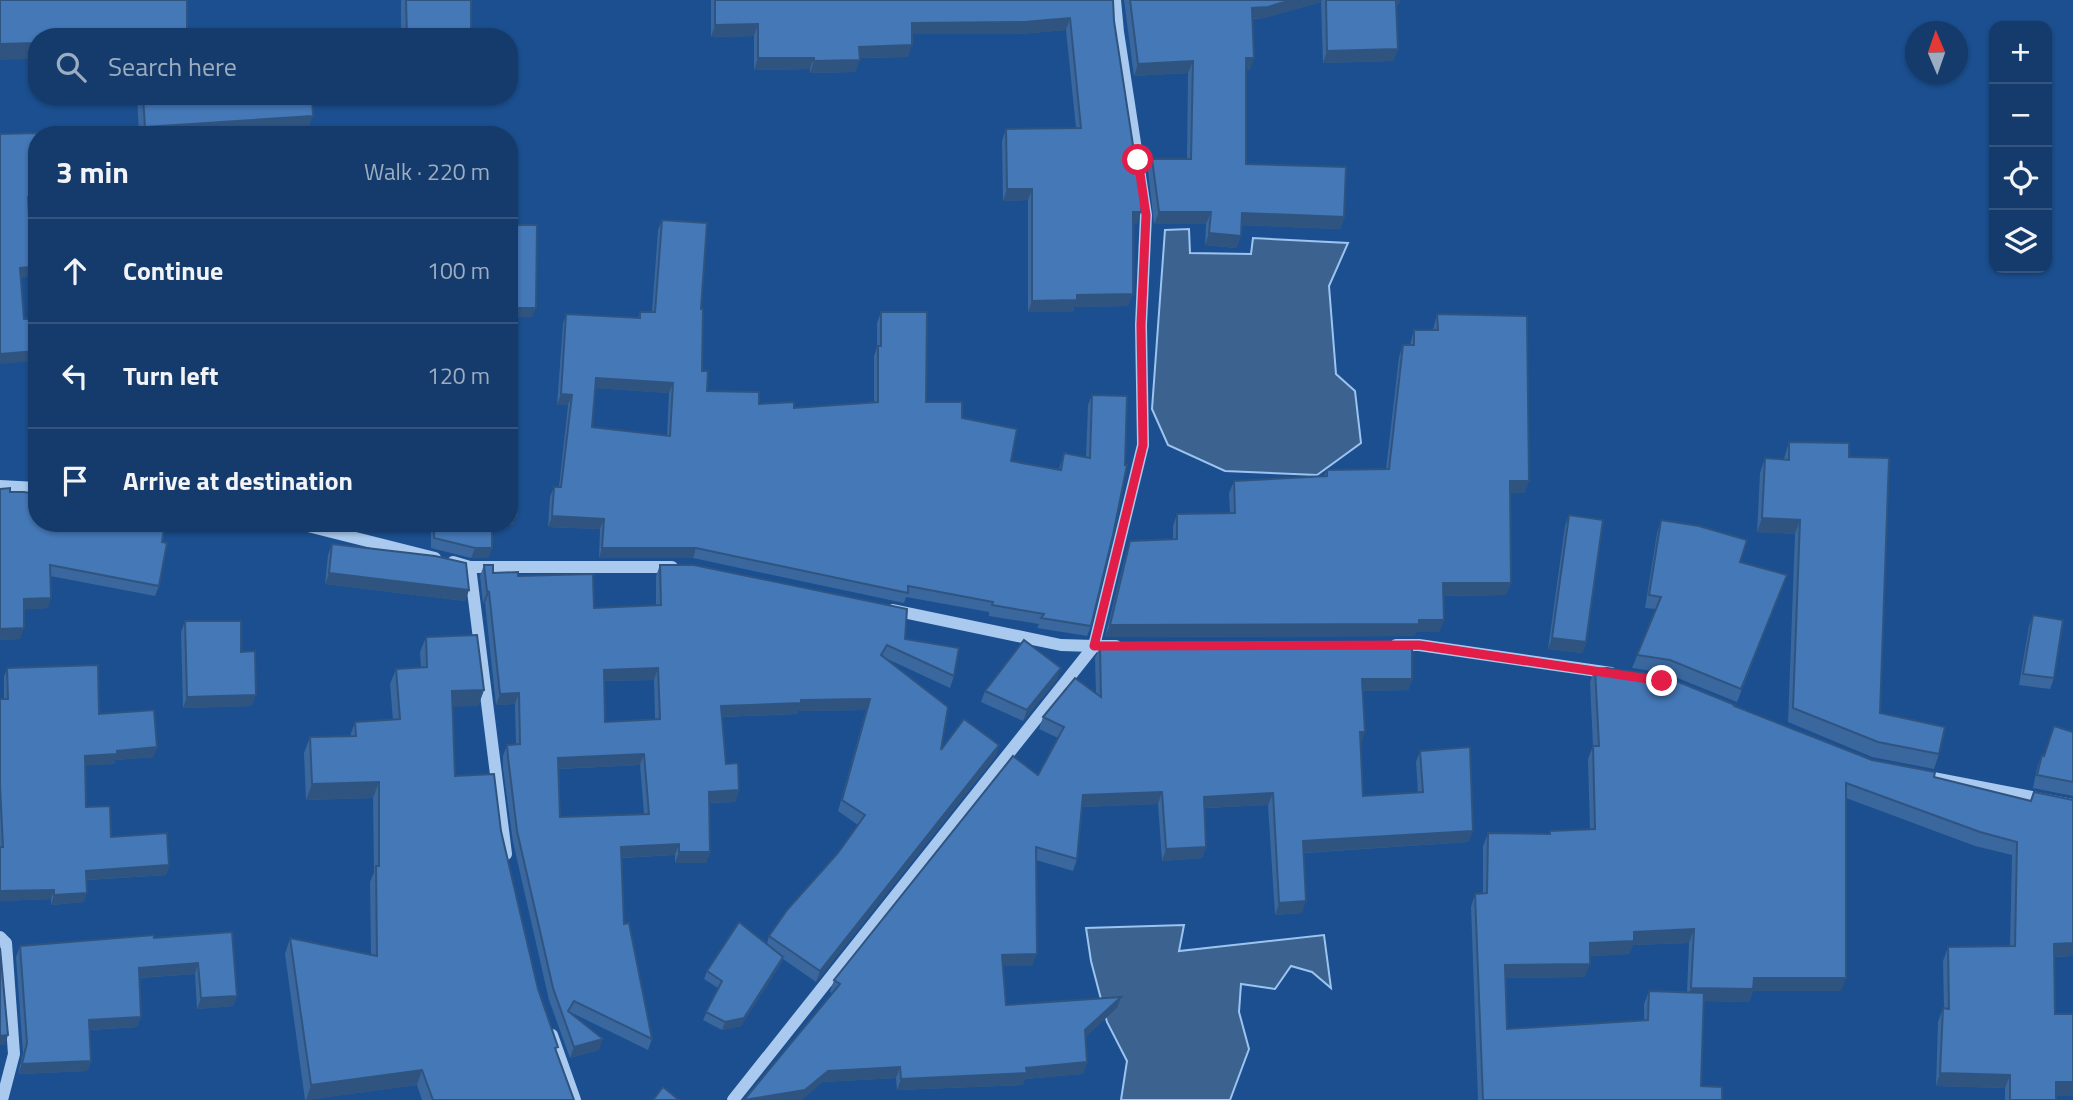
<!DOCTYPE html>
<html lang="en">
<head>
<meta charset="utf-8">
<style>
  :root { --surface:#143b6b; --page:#214673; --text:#f1f3f6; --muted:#9dadc1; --line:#33557e }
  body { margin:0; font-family:"Titillium Web",sans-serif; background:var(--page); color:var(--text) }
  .controls { position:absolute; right:21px; top:21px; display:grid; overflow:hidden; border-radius:14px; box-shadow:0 2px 5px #0004 }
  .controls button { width:63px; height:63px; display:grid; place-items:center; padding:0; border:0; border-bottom:2px solid var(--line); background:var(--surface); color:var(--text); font:35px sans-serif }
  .compass { position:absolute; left:1905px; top:21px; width:63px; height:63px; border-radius:50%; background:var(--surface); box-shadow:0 2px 5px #0004; rotate:358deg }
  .stop { position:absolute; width:21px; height:21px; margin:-16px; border:5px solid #e11d48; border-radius:50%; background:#fff }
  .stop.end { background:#e11d48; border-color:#fff; box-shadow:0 2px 7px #0008 }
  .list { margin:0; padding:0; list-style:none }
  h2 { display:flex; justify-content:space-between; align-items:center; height:91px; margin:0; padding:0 28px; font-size:30px }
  h2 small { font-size:23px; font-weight:400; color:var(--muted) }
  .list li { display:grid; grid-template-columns:46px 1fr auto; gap:21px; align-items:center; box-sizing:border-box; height:105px; padding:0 28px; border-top:2px solid var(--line) }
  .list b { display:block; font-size:26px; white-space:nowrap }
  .list em { font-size:23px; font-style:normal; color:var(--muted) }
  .icon { flex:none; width:38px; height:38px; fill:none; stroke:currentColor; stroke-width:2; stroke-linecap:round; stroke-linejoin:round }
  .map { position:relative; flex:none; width:2073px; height:1100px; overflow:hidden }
  .search { position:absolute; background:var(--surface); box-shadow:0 2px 5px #0004; left:28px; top:28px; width:490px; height:77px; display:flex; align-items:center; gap:18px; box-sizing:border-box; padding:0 24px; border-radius:28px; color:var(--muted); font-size:26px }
  .panel { position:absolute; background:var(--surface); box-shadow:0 2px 5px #0004; left:28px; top:126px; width:490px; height:406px; border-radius:28px }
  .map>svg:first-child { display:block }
  .water { fill:#3c6290; stroke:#9cc4f0; stroke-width:2 }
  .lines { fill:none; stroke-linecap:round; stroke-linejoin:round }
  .minor { stroke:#a9c9ee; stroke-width:12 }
  .wall { fill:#3a679d; fill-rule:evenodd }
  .shaded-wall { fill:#305480 }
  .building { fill:#4478b7; stroke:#305480; stroke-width:2; fill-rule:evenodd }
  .route { stroke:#e11d48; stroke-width:9 }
</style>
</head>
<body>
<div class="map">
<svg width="2073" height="1100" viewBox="0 0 2073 1100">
  <rect width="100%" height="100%" fill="#1b4f8f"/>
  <!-- water -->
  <g class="water">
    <path d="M1189,229L1190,253L1251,254L1253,238L1348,243L1329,286L1336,374L1355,391L1361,443L1317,475L1225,471L1168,445L1152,409L1165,230Z"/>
    <path d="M1184,925L1179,951L1324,935L1331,988L1312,972L1291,966L1275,989L1241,984L1239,1012L1249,1049L1230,1100H1121L1127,1061L1107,1022L1091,961L1086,928Z"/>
  </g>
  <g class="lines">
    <!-- minor -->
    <g class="minor">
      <path d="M0,486L37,488"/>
      <path d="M296,523L435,558"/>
      <path d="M453,562L470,567H672"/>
      <path d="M470,567L506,854"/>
      <path d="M893,610L1061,645L1094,646L1143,445L1141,325L1146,215L1118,32L1115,0"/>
      <path d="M1396,645H1419L1611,673"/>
      <path d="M1933,778L2073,805"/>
      <path d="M0,937L6,943L14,1054L2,1100"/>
      <path d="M552,1035L575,1100"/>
      <path d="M733,1100L1094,646H1116"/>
    </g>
  </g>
  <!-- wall -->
  <g class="wall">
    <rect x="401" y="0" width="70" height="37"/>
    <path d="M711,0H1113L1114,21L1137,224H1133L1128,306L1074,307L1073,312H1028V200L1003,201L1002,141L1006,129L1076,128L1066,30L1020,34H912L908,57L860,58L855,72L810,73V69L754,70V36L711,37Z"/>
    <path d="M1124,0H1399L1396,9L1398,49L1393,61L1323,63L1321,2L1264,18L1253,19L1250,70H1246V164L1344,217L1340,229L1241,225V236L1236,248L1205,245L1206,224H1154L1148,170L1152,159H1187L1188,73L1134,76Z"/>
    <path d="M137,96H312L307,132L260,135H139Z"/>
    <path d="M662,220L701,309L702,371L707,391L759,404L794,408L874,402V356L877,347V323L881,312L926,402L962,418L1011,461L1059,469L1064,453L1086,457L1088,405L1092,395L1091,626L1087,636L1037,628L1039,624L989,616V612L906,597L904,603L693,558H599L600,529L548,527L550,497L554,487H559L568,405H557L563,324L566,314L638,318L640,312H652L658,230ZM595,388L669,393L667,436L592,427Z"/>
    <path d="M1437,314L1529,481L1524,493H1510L1511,583L1506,595L1443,596L1444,620L1439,632H1416L1414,636L1105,637L1126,553L1130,541L1173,539V526L1177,514L1230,513L1229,493L1234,481L1324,476L1327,470L1386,469L1399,357L1403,345H1410L1414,330H1433Z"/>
    <path d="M1789,442L1849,457L1880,713L1939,754L1934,769L1872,757L1788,722L1795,534L1757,532L1760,473L1765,458L1784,459Z"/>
    <path d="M0,489L162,542L159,586L155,596L50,576L48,608L24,609L20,639L0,640Z"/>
    <path d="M1569,515L1586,642L1582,653L1548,649L1565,526Z"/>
    <path d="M1661,520L1740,562L1787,575L1737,702L1665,673L1632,668L1656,609L1645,608L1657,533Z"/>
    <path d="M431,523H509L513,525L492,524V548L488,558H471L431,548Z"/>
    <path d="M332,544L469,590L465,601L325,584L328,555Z"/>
    <path d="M484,565L493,573L518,576L594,608L656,605V576L660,565L905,639L954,676L950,688L883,657L941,750L999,745L995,757L816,982L783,959L780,965L741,1026L722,1030L703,1020L718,988L704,979L707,971L767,944L769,936L838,853L858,825L838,811L866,710L798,711L797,714L722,717L726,764L739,790L735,802L710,803V852L706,863H675V855L622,858L624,924L652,1039L648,1050L570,1012L599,1050L570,1058L549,1000L513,842L503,768V756L507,745L516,744L515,704L496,705L485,603H483L480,576ZM654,680L655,719L605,722L604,681ZM640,765L644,814L560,817L559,769Z"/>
    <path d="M2033,615L2054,678L2050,689L2019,685L2029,626Z"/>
    <path d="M185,621L241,652L252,706L183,708L181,632Z"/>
    <path d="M426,637L484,690L478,706H452L455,776L501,831L538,989L557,1052L574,1100H422L417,1085L305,1100L285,954L290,938L371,955L370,882L374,872L373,798L306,800L304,753L310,737L350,736L355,722L393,720L390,684L396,669L421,668L420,652Z"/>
    <path d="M1100,647L1412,679L1408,690L1363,691L1361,744L1363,796L1418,793L1416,762L1420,751L1473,831L1468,842L1304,853L1302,913L1275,915L1268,805L1205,808L1206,847L1202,858L1162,861L1158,804L1082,807L1077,859L1073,871L1036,860L1032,966H1003L1006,1005L1117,1008L1085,1037L1087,1062L1083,1074L1025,1079L1022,1085L897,1090L896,1078L823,1082L832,993L830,992L834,980L1038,775L1058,738L1039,729L1043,717L1096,694L1095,658Z"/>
    <path d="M7,668L99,714L154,757L115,760L114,764L85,765L86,807L111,837L169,865L166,875L87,880L84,902L51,905V899L0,901V699H4V677Z"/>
    <path d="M1595,669L1734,706L1872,760L1934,777L2030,801L2034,792L2073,800V956L2054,957L2055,1014H2073V1096H2056V1100H2005V1088L1936,1086L1938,1022L1943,1008H1944L1943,961L1948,947L2010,946L2012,855L1975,846L1846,798L1841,991H1753L1749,1002L1704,1001L1701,1086L1722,1100H1478L1471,907L1475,894H1483V846L1488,833L1549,834L1550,831L1590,829L1588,759L1593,746L1590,682ZM1689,943L1687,992L1649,991L1644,1004V1021L1507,1029L1505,978L1585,977L1590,956L1629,954L1633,945Z"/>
    <path d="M1057,679L1023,721L981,702L985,691Z"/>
    <path d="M2054,726L2073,732V796L2033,788L2037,768L2042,755L2044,756Z"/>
    <path d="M232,932L237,996L233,1006L197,1009L195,974L139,978L137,1027L90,1030L91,1061L87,1071L18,1074L23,1053L16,957L20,946Z"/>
  </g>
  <!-- shaded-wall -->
  <g class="shaded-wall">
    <path d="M1291,0H1322L1321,2L1264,18L1248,19L1252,8Z"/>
    <path d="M1070,18L1066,30L1020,34H908L912,23Z"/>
    <path d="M758,24L754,36L711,37L715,25Z"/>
    <path d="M187,31L185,37H44L46,33Z"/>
    <path d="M37,43V59L0,60V44Z"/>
    <path d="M912,45L908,57L855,58L859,47Z"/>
    <path d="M1398,49L1393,61L1323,63L1327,51Z"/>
    <path d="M758,58H814L810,69L754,70Z"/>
    <path d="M1246,58H1254L1250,70H1242Z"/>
    <path d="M860,60L855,72L810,73L814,61Z"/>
    <path d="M1193,61L1188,73L1134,76L1138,64Z"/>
    <path d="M313,116L307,132L260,135H142L145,127Z"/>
    <path d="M1007,189H1032L1028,200L1003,201Z"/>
    <path d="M28,197H37V203L35,207H25Z"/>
    <path d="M1133,212H1141L1137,224H1128Z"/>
    <path d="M1159,212H1211L1206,224H1154Z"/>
    <path d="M1242,213L1344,217L1340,229L1238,225Z"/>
    <path d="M1209,233L1241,236L1236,248L1205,245Z"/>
    <path d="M32,267L29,277L16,278L20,268Z"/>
    <path d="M1133,294L1128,306L1074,307L1073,312H1028L1032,301L1077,295Z"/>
    <path d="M514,308H536L532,317L510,318Z"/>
    <path d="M37,351V361L0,364V354Z"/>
    <path d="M509,376H515L511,385H509Z"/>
    <path d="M596,378L673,383L669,393L592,388Z"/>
    <path d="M561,394L572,395L568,405H557Z"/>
    <path d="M1510,481H1529L1524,493L1505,494Z"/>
    <path d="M509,515H517L513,525L488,524L489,523H509Z"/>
    <path d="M552,516L604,519L600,529L548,527Z"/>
    <path d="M1762,518L1800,520L1795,534L1757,532Z"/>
    <path d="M475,548H492L488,558H471Z"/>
    <path d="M602,548H696L693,558H599Z"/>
    <path d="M329,573L469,590L465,601L325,584Z"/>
    <path d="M1443,583H1511L1506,595L1439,596Z"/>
    <path d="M487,591L489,592L485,603H483Z"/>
    <path d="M51,598L48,608L20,610L24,599Z"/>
    <path d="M1444,620L1439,632H1416L1414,636L1105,637L1110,625Z"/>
    <path d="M24,628L20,639L0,640V629Z"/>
    <path d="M1552,638L1586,642L1582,653L1548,649Z"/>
    <path d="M658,668L654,680L600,681L604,670Z"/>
    <path d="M1061,668L1057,679L1023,721L1027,710Z"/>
    <path d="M1362,679H1412L1408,690L1358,691Z"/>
    <path d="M484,690L478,706L446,707L452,691Z"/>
    <path d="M519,693L515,704L496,705L500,694Z"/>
    <path d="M256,695L252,706L183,708L187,697Z"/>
    <path d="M870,699L866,710L798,711L797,714L717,717L721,706L801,700Z"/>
    <path d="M1360,732H1365L1361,744Z"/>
    <path d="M999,745L995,757L816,982L820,971Z"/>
    <path d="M157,747L154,757L115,760L114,764L82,766L85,756L117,751Z"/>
    <path d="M644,754L640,765L554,769L558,758Z"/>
    <path d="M379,782L373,798L306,800L312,784Z"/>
    <path d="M739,790L735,802L705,803L709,792Z"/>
    <path d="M1162,792L1158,804L1079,807L1083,795Z"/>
    <path d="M1273,793L1268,805L1200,808L1204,797Z"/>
    <path d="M1473,831L1468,842L1299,853L1303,841Z"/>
    <path d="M679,844L675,855L617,858L621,847Z"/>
    <path d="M1206,847L1202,858L1162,861L1166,849Z"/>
    <path d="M679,852H710L706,863H675Z"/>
    <path d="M169,865L166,875L83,880L86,871Z"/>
    <path d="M54,890L51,899L0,901V891Z"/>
    <path d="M87,893L84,902L51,905L54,895Z"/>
    <path d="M1306,901L1302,913L1275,915L1279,903Z"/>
    <path d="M1694,929L1689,943L1633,945L1629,954L1585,957L1590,943L1634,932Z"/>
    <path d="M2073,943V956L2049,957L2054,944Z"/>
    <path d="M1037,954L1032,966H998L1002,955Z"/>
    <path d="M783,957L780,965L741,1026L722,1030L725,1022Z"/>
    <path d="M198,963L195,974L135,978L139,968Z"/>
    <path d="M1590,964L1585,977L1500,978L1505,965Z"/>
    <path d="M1754,978H1846L1841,991H1753L1749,1002L1687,1001L1691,988Z"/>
    <path d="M237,996L233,1006L197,1009L201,998Z"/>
    <path d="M1121,997L1117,1008L1080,1042L1085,1030Z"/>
    <path d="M141,1017L137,1027L85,1030L89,1020Z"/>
    <path d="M8,1035L5,1045H0V1036Z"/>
    <path d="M603,1039L599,1050L570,1058L574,1047Z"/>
    <path d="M91,1061L87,1071L18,1074L22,1064Z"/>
    <path d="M1087,1062L1083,1074L1025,1079L1022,1085L897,1090L901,1079Z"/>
    <path d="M900,1067L896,1078L823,1082L802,1100H747L828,1071Z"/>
    <path d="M422,1070L417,1085L306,1100L311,1085Z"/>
    <path d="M1940,1073L2010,1075L2005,1088L1936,1086Z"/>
    <path d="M2056,1082H2073V1096H2051Z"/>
  </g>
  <!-- building -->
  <g class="building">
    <path d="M0,0H187V31L46,33V37H37V43L0,44Z"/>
    <path d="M406,0H471V37H407Z"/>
    <path d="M715,0H1113L1114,21L1142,204L1141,212H1133V294L1077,295V300L1032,301V189H1007L1006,129L1081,128L1070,18L1024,22L912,23V45L859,47L860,60L814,61V58H758V24L715,25Z"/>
    <path d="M1130,0H1291L1268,7L1252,8L1254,58H1246V164L1346,167L1344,217L1242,213L1241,236L1209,233L1211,212H1159L1152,159H1191L1193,61L1138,64Z"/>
    <path d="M1326,0H1399V2H1396L1398,49L1327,51Z"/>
    <path d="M143,96H312L313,116L145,127Z"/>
    <path d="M38,133L37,135V197H28L32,267L20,268L24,319H37V351L0,354V134Z"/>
    <path d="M662,220L707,223L701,309H703L702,371H708L707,391L759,392V404L794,402V408L878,402V346H881V312H927L926,402H962V418L1017,429L1011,461L1061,470L1064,453L1090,458L1092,395L1127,396L1125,465H1127L1113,535L1091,626L1041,618L1044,614L992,605L993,602L908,586V593L696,548H602L604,519L552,516L554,487H561L572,395L561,394L566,314L640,318V312H655ZM596,378L673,383L670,436L592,427Z"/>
    <path d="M509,225H537L536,308H514L515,376H509Z"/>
    <path d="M1437,314L1527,316L1529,481H1510L1511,583H1443L1444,620H1419V624L1110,625L1130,541L1177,539V514L1235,513L1234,481L1327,476V470L1389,469L1403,345H1414V330H1438Z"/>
    <path d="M1789,442L1849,443V457L1889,458L1880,713L1945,727L1939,754L1878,742L1793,708L1800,520L1762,518L1765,458L1789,460Z"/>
    <path d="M509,485L516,486L517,515H509Z"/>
    <path d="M10,488V492H24L37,494V523H165L162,542L167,543L159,586L50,565L51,598L24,599V628L0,629V489Z"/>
    <path d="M1569,515L1603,520L1586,642L1552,638Z"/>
    <path d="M1661,520L1699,526L1747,540L1740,562L1787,575L1741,689L1670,660L1637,655L1661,597L1649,595Z"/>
    <path d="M434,523H492V548H475L434,538Z"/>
    <path d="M332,544L435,556L466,563L469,590L329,573Z"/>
    <path d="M484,565H493V573L518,572V576L593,574L594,608L661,605L660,565H694L907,609L905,639L959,648L954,676L887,645L881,655L948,707L941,750L964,719L999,745L820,971L769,936L787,910L838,853L865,815L842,800L870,699L801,700V703L721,706L726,764L738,763L739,790L709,792L710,852H679V844L621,847L624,924L629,923L652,1039L574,1001L568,1011L603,1039L574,1047L553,988L517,831L508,757L507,745L520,744L519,693L500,694L489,592L487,591ZM658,668L660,719L605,722L604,670ZM644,754L649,814L560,817L558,758Z"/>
    <path d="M2033,615L2063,620L2054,678L2023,674Z"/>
    <path d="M185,621H241V652L255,651L256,695L187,697Z"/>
    <path d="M477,635L484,690L452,691L455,776L494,774L501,831L538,989L558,1047L555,1048L574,1100H433L422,1070L311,1085L290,938L377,956L376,866H379V782L312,784L310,737L356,736L355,722L400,719L396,669L427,667L426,637Z"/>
    <path d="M1024,640L1061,668L1027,710L985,691Z"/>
    <path d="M1412,642V679H1362L1365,732H1360L1363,796L1423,792L1420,751L1470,747L1473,831L1303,841L1306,901L1279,903L1273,793L1204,797L1206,847L1166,849L1162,792L1083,795L1077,859L1036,847L1037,954L1002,955L1006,1005L1121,997L1085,1030L1087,1062L1026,1068L1027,1073L901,1079L900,1067L828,1071L805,1090L744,1100L840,984L834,980L1013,756L1038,775L1064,727L1043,717L1075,678L1101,697L1100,647L1102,643Z"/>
    <path d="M98,665L99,714L154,710L157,747L117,751V754L85,756L86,807L110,806L111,837L167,833L169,865L86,871L87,893L54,895V890L0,891V847H3L0,785V699H8L7,668Z"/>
    <path d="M1607,668L1664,676L1735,705L1734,706L1872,760L1935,772L1934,777L2031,801L2034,792L2073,800V943L2054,944L2055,1014H2073V1082H2056V1100H2010V1075L1940,1073L1943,1008L1949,1009L1948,947L2015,946L2017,842L1980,832L1846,783V978H1754L1753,989L1691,988L1694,929L1634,932V941L1590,943V964L1505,965L1507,1029L1648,1020L1649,991L1704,993L1701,1086L1722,1087V1100H1483L1475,894L1487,893L1488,833L1550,834V831L1595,829L1593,746H1599L1595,669Z"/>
    <path d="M2054,726L2073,732V782L2037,775L2042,755L2044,756Z"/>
    <path d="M739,922L783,957L744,1018L725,1022L706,1012L722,981L707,971Z"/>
    <path d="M232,932L237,996L201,998L198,963L139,968L141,1017L89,1020L91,1061L22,1064L27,1043L20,946L154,935V938Z"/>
    <path d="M0,948L8,1035L0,1036Z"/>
    <path d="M663,1087L679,1100H653Z"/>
  </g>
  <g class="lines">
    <!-- route -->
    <path class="route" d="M1138,160L1146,215L1141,325L1143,445L1094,646L1419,645L1662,681"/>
  </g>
</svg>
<div class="controls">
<button>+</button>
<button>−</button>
<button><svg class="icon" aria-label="locate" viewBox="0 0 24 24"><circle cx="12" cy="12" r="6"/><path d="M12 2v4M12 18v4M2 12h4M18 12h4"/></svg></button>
<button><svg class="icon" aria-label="layers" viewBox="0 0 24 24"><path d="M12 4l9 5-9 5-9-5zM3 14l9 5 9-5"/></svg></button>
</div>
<svg class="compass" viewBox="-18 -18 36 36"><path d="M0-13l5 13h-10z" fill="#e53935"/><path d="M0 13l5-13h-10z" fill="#9dadc1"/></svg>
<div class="stop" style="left:1138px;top:160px"></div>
<div class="stop end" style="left:1662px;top:681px"></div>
<div class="search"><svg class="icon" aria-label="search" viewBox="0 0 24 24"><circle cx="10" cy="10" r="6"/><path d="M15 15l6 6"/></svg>Search here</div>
<section class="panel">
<h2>3 min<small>Walk · 220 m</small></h2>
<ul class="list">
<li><svg class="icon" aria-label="ahead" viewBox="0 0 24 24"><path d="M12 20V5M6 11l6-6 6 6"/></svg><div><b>Continue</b></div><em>100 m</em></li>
<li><svg class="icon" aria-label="left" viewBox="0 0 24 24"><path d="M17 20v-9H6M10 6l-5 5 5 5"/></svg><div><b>Turn left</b></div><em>120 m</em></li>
<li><svg class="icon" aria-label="arrive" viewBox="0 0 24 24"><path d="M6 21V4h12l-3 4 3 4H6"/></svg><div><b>Arrive at destination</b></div></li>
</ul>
</section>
</div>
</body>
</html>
